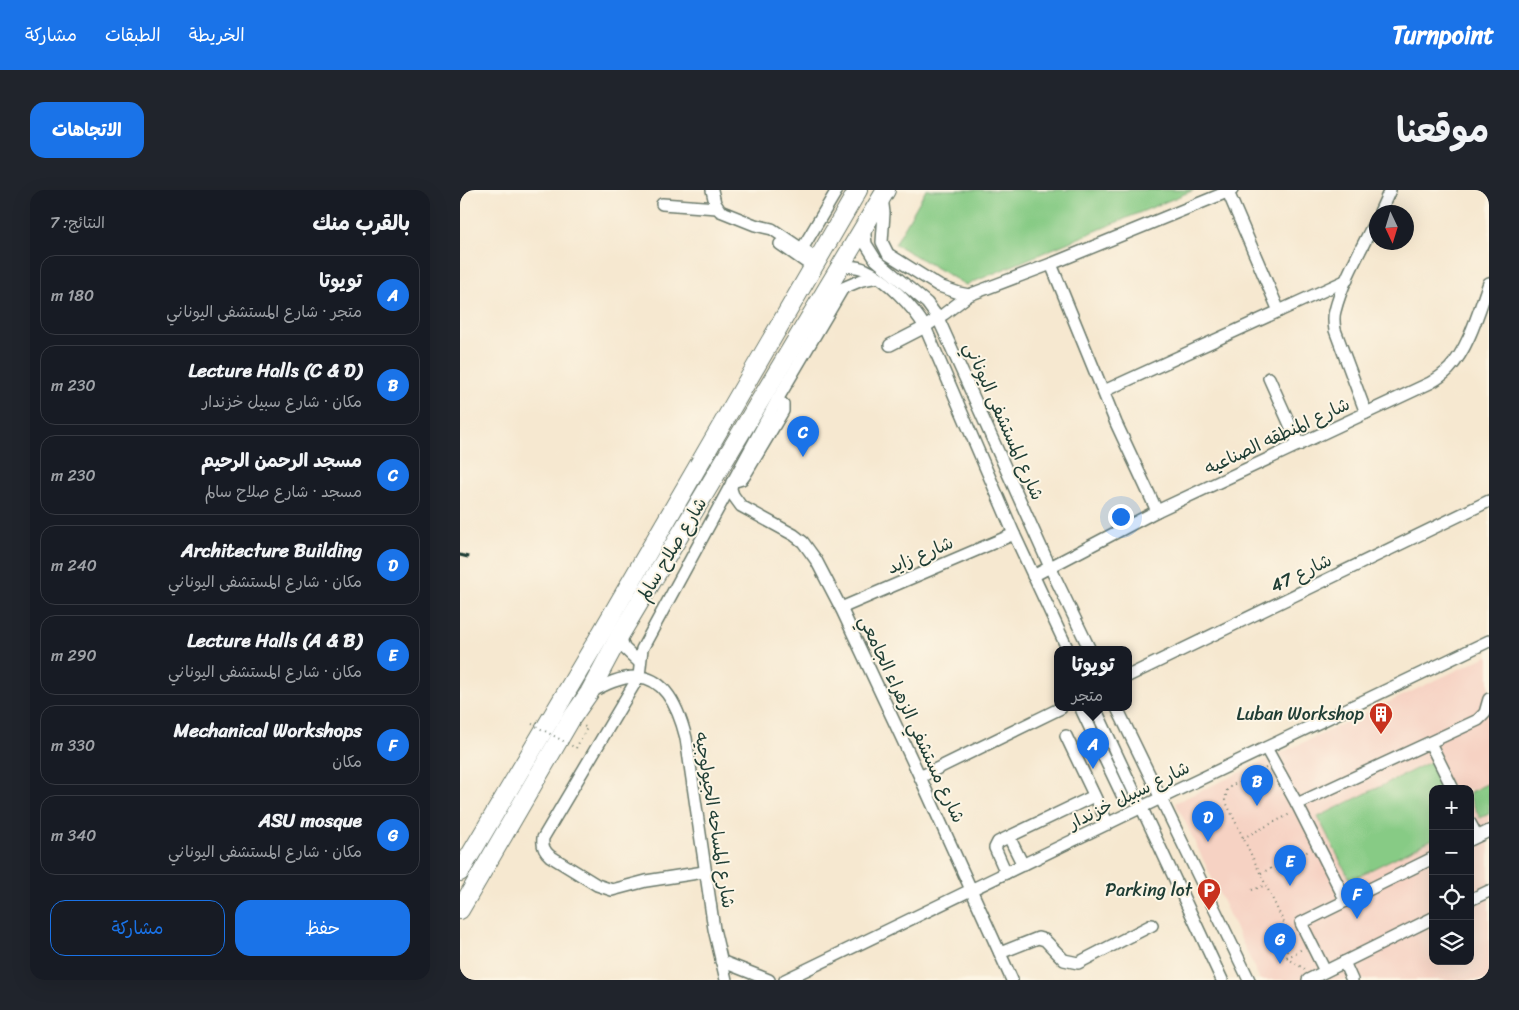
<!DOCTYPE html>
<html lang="ar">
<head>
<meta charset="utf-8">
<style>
  :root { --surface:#171b24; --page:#20242c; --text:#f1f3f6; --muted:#9ea1a6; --line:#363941; --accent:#1a73e8 }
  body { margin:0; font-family:Sriracha,"Playpen Sans Arabic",sans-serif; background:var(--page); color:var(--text); direction:rtl }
  .controls { position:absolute; right:15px; bottom:15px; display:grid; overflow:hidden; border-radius:10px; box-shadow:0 5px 20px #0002 }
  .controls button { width:45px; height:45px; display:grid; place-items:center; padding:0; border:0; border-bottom:1px solid var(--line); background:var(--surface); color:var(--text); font:25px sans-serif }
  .compass { position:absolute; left:909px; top:15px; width:45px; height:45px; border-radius:50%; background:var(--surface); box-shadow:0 5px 20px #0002; rotate:176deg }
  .you { position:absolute; left:660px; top:326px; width:18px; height:18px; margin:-12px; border:4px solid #fff; border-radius:50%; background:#1a73e8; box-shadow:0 0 0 8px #1a73e833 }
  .badge { display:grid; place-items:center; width:32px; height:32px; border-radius:50%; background:var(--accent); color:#fff; font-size:16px; font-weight:700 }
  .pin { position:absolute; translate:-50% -41px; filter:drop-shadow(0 1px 2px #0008) }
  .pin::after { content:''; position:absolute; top:26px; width:18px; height:15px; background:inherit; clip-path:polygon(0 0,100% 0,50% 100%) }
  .popup { position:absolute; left:594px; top:456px; width:78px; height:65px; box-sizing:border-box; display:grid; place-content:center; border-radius:10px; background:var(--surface); filter:drop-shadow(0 1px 4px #0005); font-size:16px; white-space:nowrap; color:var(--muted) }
  .popup b { font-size:19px; color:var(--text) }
  .popup::after { content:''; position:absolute; left:50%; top:100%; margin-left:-10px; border:10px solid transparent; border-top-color:var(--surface) }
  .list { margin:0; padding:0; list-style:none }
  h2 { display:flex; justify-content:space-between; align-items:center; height:65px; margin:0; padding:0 20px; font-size:21px }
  h2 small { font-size:16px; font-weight:400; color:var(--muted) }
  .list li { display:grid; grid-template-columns:32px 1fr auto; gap:15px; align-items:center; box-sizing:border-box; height:80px; margin:0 10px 10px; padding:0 10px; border:1px solid var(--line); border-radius:15px }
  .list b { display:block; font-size:19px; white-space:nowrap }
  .list p { margin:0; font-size:16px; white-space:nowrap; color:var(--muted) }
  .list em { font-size:16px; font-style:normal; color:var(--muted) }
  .actions { display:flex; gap:10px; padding:15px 20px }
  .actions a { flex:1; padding:11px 0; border:1px solid var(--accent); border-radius:15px; text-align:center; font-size:18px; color:var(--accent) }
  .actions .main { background:var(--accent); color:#fff }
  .icon { flex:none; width:28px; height:28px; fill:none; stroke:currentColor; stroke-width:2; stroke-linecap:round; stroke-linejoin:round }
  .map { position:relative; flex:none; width:1029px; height:790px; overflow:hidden; direction:ltr; border-radius:15px }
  header { display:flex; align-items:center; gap:30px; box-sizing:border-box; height:70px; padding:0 25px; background:var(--accent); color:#fff }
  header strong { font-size:24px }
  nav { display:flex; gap:28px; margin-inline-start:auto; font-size:18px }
  .intro { display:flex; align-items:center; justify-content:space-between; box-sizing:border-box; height:120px; padding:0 30px }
  h1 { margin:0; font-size:35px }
  .button { padding:12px 22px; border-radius:15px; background:var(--accent); color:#fff; font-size:18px; font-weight:700 }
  main { display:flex; gap:30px; padding:0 30px }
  aside { flex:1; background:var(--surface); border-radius:15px; box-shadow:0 5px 20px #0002 }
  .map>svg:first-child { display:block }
  .built { fill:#f6d2c3; fill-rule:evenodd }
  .green { fill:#87cb85; stroke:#53845c }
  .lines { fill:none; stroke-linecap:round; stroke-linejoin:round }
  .minor-casing { stroke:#6a796b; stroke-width:14 }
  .highway-casing { stroke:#6a796b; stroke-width:20 }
  .path { stroke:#6a796b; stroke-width:2; stroke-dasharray:1 4; stroke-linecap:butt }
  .minor { stroke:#fff; stroke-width:11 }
  .highway { stroke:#fff; stroke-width:18 }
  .rail { stroke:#1f3d34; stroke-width:3 }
  .path-bridge { stroke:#6a796b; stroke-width:2; stroke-dasharray:1 4; stroke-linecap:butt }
  .labels { text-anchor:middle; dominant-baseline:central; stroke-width:4; stroke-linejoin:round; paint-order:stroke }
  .street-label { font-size:18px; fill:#1f3d34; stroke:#fcf5e5 }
  .poi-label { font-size:18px; fill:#1f3d34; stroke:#fcf5e5; text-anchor:end }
</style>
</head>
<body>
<header>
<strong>Turnpoint</strong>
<nav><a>الخريطة</a><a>الطبقات</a><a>مشاركة</a></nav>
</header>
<div class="intro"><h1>موقعنا</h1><a class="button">الاتجاهات</a></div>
<main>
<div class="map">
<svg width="1029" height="790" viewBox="0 0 1029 790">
  <rect width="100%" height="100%" fill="#fcf5e5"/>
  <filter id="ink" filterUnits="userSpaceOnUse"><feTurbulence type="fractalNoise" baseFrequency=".02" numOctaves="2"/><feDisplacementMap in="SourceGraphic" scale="10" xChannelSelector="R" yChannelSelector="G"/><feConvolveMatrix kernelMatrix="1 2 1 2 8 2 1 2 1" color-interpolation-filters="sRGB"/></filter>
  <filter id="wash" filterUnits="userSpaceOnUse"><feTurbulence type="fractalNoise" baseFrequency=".0096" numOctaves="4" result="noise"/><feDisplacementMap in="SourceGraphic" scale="20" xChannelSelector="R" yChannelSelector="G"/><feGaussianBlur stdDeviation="1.12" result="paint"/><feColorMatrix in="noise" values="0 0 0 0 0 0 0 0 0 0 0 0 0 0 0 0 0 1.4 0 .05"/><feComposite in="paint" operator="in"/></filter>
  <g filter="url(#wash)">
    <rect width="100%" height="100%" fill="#f6e8d0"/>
    <!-- built -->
    <path class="built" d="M1029,465V790H800L722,625L715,613ZM973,599H1010V771H973Z"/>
    <!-- green -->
    <g class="green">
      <path d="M466,0H734L506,95L435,54Z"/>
      <path d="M972,571L986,599H973V649L890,690L858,627Z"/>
      <path d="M1029,593V624L1020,628L1010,608V602Z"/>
    </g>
  </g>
  <g filter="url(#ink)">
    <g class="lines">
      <!-- minor casing -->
      <g class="minor-casing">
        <g id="minor">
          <path d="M252,0L255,13L260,21L295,35L312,39L358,70"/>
          <path d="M768,2L819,121"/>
          <path d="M422,7L424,23L422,52L428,64L479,96L499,103L509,105"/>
          <path d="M202,14L257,18"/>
          <path d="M920,22L930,0"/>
          <path d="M404,36L406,54L416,70L467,113L478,128L590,377L630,460"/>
          <path d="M320,54L353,77"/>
          <path d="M342,59L377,0"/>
          <path d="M591,74L656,233L697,321"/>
          <path d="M380,77C389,76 398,76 406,80C426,88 454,118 465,137L554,344L608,460"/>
          <path d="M430,155L465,137L484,124L509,105L591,74L772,0"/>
          <path d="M809,188L839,255"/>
          <path d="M644,201L887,90"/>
          <path d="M317,210L323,214V221L285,285L282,289L272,292L271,299L273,305L281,316L334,345L343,352L356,370L381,418L460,587L552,790"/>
          <path d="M906,223L875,140C874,134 873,127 875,121C882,92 903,56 916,29"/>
          <path d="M573,386L697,321L970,193C977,189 983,185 989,179C1009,158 1019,120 1029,93"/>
          <path d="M381,418L554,344"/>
          <path d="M160,445L164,458L180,473"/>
          <path d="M668,486L1029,311"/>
          <path d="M129,503C144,495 161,486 178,487C207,488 220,524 226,548L254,739L266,790"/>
          <path d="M635,518L762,790"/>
          <path d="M657,518L789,790"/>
          <path d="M622,521L662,605"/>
          <path d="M606,546L648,634"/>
          <path d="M970,553L993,599"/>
          <path d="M806,558L837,614L886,711"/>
          <path d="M460,587L601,518"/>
          <path d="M837,614L1018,530L1025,523L1029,509"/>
          <path d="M1010,633L1017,646"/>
          <path d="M549,647L563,675"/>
          <path d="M1010,650L1029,641"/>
          <path d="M244,682L186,691L152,700L137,695L90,666C84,661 82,656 83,648L179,486L182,459L317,210L383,98L402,90L418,87"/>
          <path d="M546,683L535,658L538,652L634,606"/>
          <path d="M1010,710L1029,701"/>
          <path d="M540,763L578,748L585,750L604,770L618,773L692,735"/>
          <path d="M261,771L309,790"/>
          <path d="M884,772L892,790"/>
          <path d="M865,781L841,733L973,668"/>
          <path d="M325,790L682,617L1029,451"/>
          <path d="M848,790L973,728"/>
        </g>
      </g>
      <!-- highway casing -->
      <g class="highway-casing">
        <g id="highway">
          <path d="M0,682L136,452L398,0"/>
          <path d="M0,720L111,529L129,503L160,445L426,0"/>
        </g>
      </g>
      <!-- path -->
      <g class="path">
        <path d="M116,558L127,538L122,535"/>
        <path d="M806,578L771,596L767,600L765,610L827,739V768"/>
        <path d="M783,648L830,624"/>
        <path d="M801,683L849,661"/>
        <path d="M792,700L806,695"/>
        <path d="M827,768L846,780"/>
        <path d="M827,768L842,759"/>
      </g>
      <!-- minor -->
      <use href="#minor" class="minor"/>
      <!-- highway -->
      <use href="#highway" class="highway"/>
      <!-- rail -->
      <path class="rail" d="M0,365L8,367"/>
      <!-- path-bridge -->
      <path class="path-bridge" d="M72,534L116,558"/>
    </g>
  </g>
  <!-- icons -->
  <defs>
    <g id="building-pin" transform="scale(1.25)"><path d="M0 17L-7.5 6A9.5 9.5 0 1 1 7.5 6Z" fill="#c8321e" stroke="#fcf5e5"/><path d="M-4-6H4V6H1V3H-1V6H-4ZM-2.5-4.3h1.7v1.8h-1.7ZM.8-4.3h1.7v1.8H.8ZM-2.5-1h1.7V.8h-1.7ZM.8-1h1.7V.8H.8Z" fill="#fff"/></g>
    <g id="parking-pin" transform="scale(1.25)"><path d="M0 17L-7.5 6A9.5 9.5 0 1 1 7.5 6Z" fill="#c8321e" stroke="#fcf5e5"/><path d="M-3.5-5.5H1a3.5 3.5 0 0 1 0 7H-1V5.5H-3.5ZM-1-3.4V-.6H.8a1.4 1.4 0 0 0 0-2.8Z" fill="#fff"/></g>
  </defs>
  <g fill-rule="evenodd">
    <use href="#building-pin" x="921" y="524"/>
    <use href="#parking-pin" x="749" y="700"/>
  </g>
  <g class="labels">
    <!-- street labels -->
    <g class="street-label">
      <text transform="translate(544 231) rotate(66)">شارع المستشفى اليوناني</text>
      <text transform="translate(817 246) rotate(-25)">شارع المنطقه الصناعيه</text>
      <text transform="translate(212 359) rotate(-59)">شارع صلاح سالم</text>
      <text transform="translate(460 365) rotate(-23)">شارع زايد</text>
      <text transform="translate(841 383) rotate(-26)">شارع 47</text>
      <text transform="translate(452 529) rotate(65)">شارع مستشفي الزهراء الجامعي</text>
      <text transform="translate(669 605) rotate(-26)">شارع سبيل خزندار</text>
      <text transform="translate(255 630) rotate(81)">شارع المساحه الجيولوجيه</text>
    </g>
    <!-- poi labels -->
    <g class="poi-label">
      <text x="904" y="524">Luban Workshop</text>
      <text x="732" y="700">Parking lot</text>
    </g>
  </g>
</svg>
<div class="controls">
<button>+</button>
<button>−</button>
<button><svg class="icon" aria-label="locate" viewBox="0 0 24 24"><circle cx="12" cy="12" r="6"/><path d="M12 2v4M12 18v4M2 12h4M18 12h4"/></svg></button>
<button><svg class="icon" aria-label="layers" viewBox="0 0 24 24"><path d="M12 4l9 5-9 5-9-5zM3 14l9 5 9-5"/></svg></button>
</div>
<svg class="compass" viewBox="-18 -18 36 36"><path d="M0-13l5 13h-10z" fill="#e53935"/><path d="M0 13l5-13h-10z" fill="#9ea1a6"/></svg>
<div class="you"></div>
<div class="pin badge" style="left:633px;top:579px">A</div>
<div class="popup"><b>تويوتا</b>متجر</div>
<div class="pin badge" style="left:797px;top:616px">B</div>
<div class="pin badge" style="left:343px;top:267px">C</div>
<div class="pin badge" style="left:748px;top:652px">D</div>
<div class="pin badge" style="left:830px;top:696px">E</div>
<div class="pin badge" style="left:897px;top:729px">F</div>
<div class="pin badge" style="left:820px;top:774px">G</div>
</div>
<aside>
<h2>بالقرب منك<small>النتائج: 7</small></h2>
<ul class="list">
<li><span class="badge">A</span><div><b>تويوتا</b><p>متجر · شارع المستشفى اليوناني</p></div><em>180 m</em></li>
<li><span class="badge">B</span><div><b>Lecture Halls (C &amp; D)</b><p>مكان · شارع سبيل خزندار</p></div><em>230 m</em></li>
<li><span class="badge">C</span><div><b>مسجد الرحمن الرحيم</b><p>مسجد · شارع صلاح سالم</p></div><em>230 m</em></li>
<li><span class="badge">D</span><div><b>Architecture Building</b><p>مكان · شارع المستشفى اليوناني</p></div><em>240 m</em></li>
<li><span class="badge">E</span><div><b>Lecture Halls (A &amp; B)</b><p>مكان · شارع المستشفى اليوناني</p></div><em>290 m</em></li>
<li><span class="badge">F</span><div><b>Mechanical Workshops</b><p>مكان</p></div><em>330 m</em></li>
<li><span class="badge">G</span><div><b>ASU mosque</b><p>مكان · شارع المستشفى اليوناني</p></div><em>340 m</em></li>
</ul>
<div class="actions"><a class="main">حفظ</a><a>مشاركة</a></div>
</aside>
</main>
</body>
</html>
